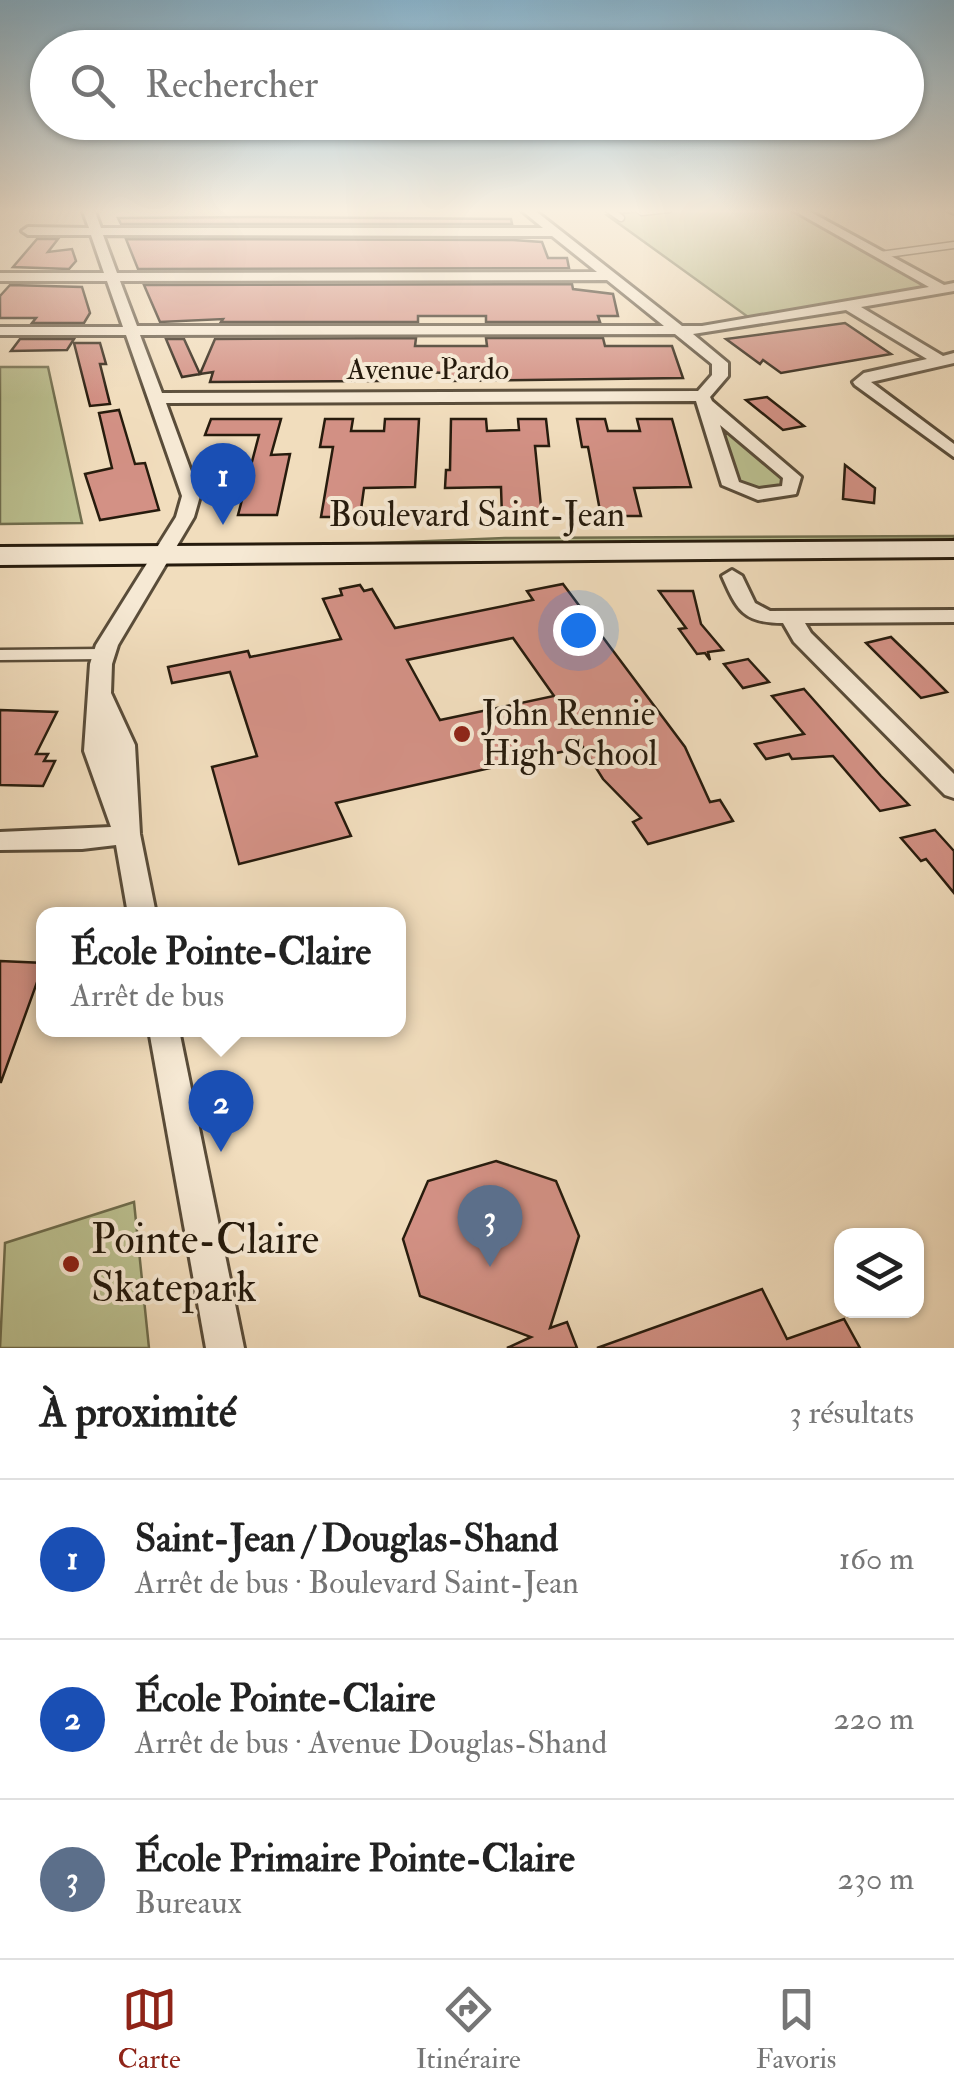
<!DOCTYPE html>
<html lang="fr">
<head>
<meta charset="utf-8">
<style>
  :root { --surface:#fff; --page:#f6f6f6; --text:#222; --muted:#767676; --line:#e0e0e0; --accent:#8f2418 }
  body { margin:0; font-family:"IM FELL Double Pica",serif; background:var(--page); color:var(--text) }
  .controls { position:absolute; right:30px; bottom:30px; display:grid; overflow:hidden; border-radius:20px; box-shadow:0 2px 8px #0004 }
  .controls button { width:90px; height:90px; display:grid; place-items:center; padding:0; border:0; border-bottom:2px solid var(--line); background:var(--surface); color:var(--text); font:50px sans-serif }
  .you { position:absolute; left:578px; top:630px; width:35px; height:35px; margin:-25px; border:8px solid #fff; border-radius:50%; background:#1a73e8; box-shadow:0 0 0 15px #1a73e833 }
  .badge { display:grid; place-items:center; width:65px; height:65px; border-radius:50%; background:var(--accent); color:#fff; font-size:32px; font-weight:700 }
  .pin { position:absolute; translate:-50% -82px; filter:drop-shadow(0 2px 5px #0008) }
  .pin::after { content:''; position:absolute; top:52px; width:35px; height:30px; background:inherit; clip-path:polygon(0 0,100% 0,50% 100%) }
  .popup { position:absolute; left:36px; top:907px; width:370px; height:130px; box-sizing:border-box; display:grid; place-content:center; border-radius:20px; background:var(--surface); filter:drop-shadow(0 2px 8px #0005); font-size:32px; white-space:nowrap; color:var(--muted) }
  .popup b { font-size:38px; color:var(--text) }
  .popup::after { content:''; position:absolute; left:50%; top:100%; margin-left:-20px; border:20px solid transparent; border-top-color:var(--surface) }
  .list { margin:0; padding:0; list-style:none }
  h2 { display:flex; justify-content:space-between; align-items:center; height:130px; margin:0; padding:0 40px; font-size:42px }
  h2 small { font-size:32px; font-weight:400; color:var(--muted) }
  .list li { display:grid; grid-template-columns:65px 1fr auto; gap:30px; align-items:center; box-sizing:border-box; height:160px; padding:0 40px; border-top:2px solid var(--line) }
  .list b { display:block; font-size:38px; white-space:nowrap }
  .list p { margin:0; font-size:32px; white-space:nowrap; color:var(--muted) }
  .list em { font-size:32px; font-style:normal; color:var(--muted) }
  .icon { flex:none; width:55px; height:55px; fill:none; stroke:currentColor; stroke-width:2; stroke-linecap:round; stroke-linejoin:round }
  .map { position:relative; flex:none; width:954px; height:1348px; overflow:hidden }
  .search { position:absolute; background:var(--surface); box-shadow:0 2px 8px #0004; left:30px; right:30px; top:30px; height:110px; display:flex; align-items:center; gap:25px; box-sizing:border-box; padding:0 35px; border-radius:55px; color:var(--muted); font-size:38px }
  .sheet { height:610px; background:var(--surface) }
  nav { display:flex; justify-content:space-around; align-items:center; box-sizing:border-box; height:140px; border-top:2px solid var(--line); background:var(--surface); font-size:28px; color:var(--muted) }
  nav a { display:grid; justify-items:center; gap:5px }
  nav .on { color:var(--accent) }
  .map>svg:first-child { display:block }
  .green { fill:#bbc090; stroke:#706e4e; stroke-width:2.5 }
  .building { fill:#d39185; stroke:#261b0d; stroke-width:2.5; fill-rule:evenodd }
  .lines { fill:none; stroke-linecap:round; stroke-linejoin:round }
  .lane-far1-casing { stroke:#594c39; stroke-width:9 }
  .lane-casing { stroke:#594c39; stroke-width:15 }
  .street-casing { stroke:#594c39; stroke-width:6 }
  .secondary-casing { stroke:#261b0d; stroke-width:6 }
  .lane-far1 { stroke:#f6e9d4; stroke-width:6 }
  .lane { stroke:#f6e9d4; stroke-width:10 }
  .street { fill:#f6e9d4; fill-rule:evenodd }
  .secondary { fill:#f6e9d4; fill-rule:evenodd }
  .poi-dot { fill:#8f2418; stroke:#f6e9d4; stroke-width:4 }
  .labels { text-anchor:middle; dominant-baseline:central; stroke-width:8; stroke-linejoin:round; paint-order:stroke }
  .far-street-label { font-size:30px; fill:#261b0d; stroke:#f6e9d4 }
  .street-label { font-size:35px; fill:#261b0d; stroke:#f6e9d4 }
  .poi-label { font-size:35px; fill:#261b0d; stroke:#f6e9d4; text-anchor:start }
  .near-poi-label { font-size:42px; fill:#261b0d; stroke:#f6e9d4; text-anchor:start }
</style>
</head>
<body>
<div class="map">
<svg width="954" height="1348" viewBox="0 0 954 1348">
  <rect width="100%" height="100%" fill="#f1ddbd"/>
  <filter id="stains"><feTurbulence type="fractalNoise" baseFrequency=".002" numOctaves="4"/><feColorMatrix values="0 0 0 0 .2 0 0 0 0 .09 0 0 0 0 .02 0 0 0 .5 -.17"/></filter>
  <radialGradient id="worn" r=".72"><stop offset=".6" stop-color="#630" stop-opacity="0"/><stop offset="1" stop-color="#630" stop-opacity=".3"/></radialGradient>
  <!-- green -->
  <g class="green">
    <path d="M659,209H794L942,289L755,322L607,215Z"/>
    <path d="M0,367H48L82,523L0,524Z"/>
    <path d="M715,423H721L784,479L783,487L765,492L738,484Z"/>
    <path d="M954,536V541L355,544L505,538Z"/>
    <path d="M134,1202L149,1348H0L5,1243Z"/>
  </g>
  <!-- building -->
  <g class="building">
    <path d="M258,217L511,219L512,224H121L118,218Z"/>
    <path d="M37,239H58L48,252L72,249L76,261L69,269L13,267Z"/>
    <path d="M126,239L513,240L542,242L548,258H567L569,268L138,269Z"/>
    <path d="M572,284L573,289L613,294L618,316H598L600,322H486V316H418V322H221L223,319L160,322L144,285Z"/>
    <path d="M10,285L82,287L90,313L84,323H32L36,318H0V296Z"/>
    <path d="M845,323L891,354L781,373L763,360L760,364L726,339Z"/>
    <path d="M416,338L415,346H487L486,338H603L605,346H672L683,378L447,381V373L422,372V379L378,381L210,382L213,372L200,374L215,339Z"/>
    <path d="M20,339H74L67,350L11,351Z"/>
    <path d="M166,339H184L200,374L182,377Z"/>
    <path d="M74,343H100L106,364H100L110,404L90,406Z"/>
    <path d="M767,397L804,426L783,430L746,400Z"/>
    <path d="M119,410L135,464L145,463L159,510L100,520L85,474L112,468L99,413Z"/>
    <path d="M211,419H281L271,455L290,454L277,515H238L259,435H205Z"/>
    <path d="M325,419H353L351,431H384L385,419H419L415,487L364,488L360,517H321L333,447H320Z"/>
    <path d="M451,419H486L487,431L519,430L518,419H546L549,446H535L542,516L502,517L501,487L445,488L446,470H450Z"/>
    <path d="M577,419H605L608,431H640L637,419H672L691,487L634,488L641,516H601L588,447H582Z"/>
    <path d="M845,465L875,488L874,503L843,499Z"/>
    <path d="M563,584L685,747L710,802L720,800L733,821L648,844L633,822L641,818L603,779L583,747L336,803L351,836L239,864L212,767L257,756L230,672L172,683L168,667L248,651L250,657L341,639L323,599L342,595L340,589L360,585L364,591L372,589L395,628L533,600L527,591ZM513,638L554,696L440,720L407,660Z"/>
    <path d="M659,591H693L701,624L723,650L708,652L710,660L705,653L697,654L679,629L686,628Z"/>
    <path d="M891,637L923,668L947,692L921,698L866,643Z"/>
    <path d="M748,659L769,682L743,688L724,664Z"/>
    <path d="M804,689L881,776L909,805L880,811L833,756L792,759L789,754L766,759L755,744L804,734L772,696Z"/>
    <path d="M0,710L57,712L36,754H48L44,761H55L43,786L0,785Z"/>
    <path d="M935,830L954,851V893L926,859L921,861L901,838Z"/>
    <path d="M0,961L44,963L1,1082H0Z"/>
    <path d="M496,1161L556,1181L579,1236L550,1328L567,1322L577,1348H507L531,1337L420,1296L403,1239L428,1181Z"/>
    <path d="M762,1289L787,1339L844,1319L860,1348H597Z"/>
  </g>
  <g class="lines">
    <!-- lane-far1 casing -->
    <g class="lane-far1-casing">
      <g id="lane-far1">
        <path d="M608,209L621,218"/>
        <path d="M638,209L642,212L669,209"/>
        <path d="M880,255L954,245"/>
      </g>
    </g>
    <!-- lane casing -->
    <g class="lane-casing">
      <path id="lane" d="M0,655L103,654"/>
    </g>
    <!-- street casing -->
    <g class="street-casing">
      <g id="street">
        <path d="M82,209H94L101,228H543L520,209H533L682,326H702L929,287L791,209H805L944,285L954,283V291L861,307L943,356L954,353V363L871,382L954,444V457L855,385L853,382L864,373L927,359L846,310L693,334L728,363V376L710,397L712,401L801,477L796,494L758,500L722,485L696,401L166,403L200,496L194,517L118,645L112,664L111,693L135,745L140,834L156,914H128L116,845L82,849L0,850V832L111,827L84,751L90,664L96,645L176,517L182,496L126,335H0V327H123L107,281H0V273H104L91,235H28L22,231L28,227L89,228ZM103,235L552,236L597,272L117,273ZM607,280L664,326H137L120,281ZM675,334L712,364V375L698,391L162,393L140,335ZM720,425L783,478L782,486L759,489L739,482Z"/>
        <path d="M945,209H954V213Z"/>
        <path d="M732,570L742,576L755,603L770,611L954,610V622L805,623L811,633L954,774V798L945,795L794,642L783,623C743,623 737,610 722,576Z"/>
        <path d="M149,1030H179L244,1348H206Z"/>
      </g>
    </g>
    <!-- secondary casing -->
    <g class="secondary-casing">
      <path id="secondary" d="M954,541V557L0,565V547Z"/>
    </g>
    <!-- lane-far1 -->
    <use href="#lane-far1" class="lane-far1"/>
    <!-- lane -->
    <use href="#lane" class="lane"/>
    <!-- street -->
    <use href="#street" class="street"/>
    <!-- secondary -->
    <use href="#secondary" class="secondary"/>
  </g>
  <!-- sky -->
  <linearGradient id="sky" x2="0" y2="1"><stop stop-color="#89b7d2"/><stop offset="0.53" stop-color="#f9f0e1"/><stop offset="1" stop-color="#f9f0e1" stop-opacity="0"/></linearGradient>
  <rect width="954" height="398" fill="url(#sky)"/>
  <!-- markers -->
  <g class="poi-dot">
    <circle cx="462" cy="734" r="10"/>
    <circle cx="71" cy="1264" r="10"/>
  </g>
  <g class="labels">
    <!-- far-street labels -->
    <g class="far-street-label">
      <text x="428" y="369">Avenue Pardo</text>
    </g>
    <!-- street labels -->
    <g class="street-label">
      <text x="477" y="515">Boulevard Saint-Jean</text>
    </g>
    <!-- poi labels -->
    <g class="poi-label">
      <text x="482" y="714">John Rennie<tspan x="482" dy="40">High School</tspan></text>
    </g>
    <!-- near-poi labels -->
    <g class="near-poi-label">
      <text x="91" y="1240">Pointe-Claire<tspan x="91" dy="48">Skatepark</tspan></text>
    </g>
  </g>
  <rect width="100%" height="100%" filter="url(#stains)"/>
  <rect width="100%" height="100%" fill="url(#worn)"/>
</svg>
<div class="controls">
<button><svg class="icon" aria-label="layers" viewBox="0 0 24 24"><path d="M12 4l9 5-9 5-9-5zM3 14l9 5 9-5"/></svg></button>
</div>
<div class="you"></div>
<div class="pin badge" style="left:223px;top:525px;background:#1a4fb4">1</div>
<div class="pin badge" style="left:221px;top:1152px;background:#1a4fb4">2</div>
<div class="popup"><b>École Pointe-Claire</b>Arrêt de bus</div>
<div class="pin badge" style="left:490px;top:1267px;background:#5c6f8a">3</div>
<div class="search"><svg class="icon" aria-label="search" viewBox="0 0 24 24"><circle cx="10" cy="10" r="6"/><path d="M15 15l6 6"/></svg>Rechercher</div>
</div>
<section class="sheet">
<h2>À proximité<small>3 résultats</small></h2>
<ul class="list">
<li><span class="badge" style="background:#1a4fb4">1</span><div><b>Saint-Jean / Douglas-Shand</b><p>Arrêt de bus · Boulevard Saint-Jean</p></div><em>160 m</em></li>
<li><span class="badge" style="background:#1a4fb4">2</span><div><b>École Pointe-Claire</b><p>Arrêt de bus · Avenue Douglas-Shand</p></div><em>220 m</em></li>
<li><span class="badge" style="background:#5c6f8a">3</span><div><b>École Primaire Pointe-Claire</b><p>Bureaux</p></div><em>230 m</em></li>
</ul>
</section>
<nav>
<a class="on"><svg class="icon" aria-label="map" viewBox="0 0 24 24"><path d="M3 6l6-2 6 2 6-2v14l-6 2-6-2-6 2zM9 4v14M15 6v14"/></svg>Carte</a>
<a><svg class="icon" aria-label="directions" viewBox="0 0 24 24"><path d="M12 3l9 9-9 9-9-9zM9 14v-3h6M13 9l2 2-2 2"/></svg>Itinéraire</a>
<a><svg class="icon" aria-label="saved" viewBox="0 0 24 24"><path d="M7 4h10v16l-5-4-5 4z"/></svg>Favoris</a>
</nav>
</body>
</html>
